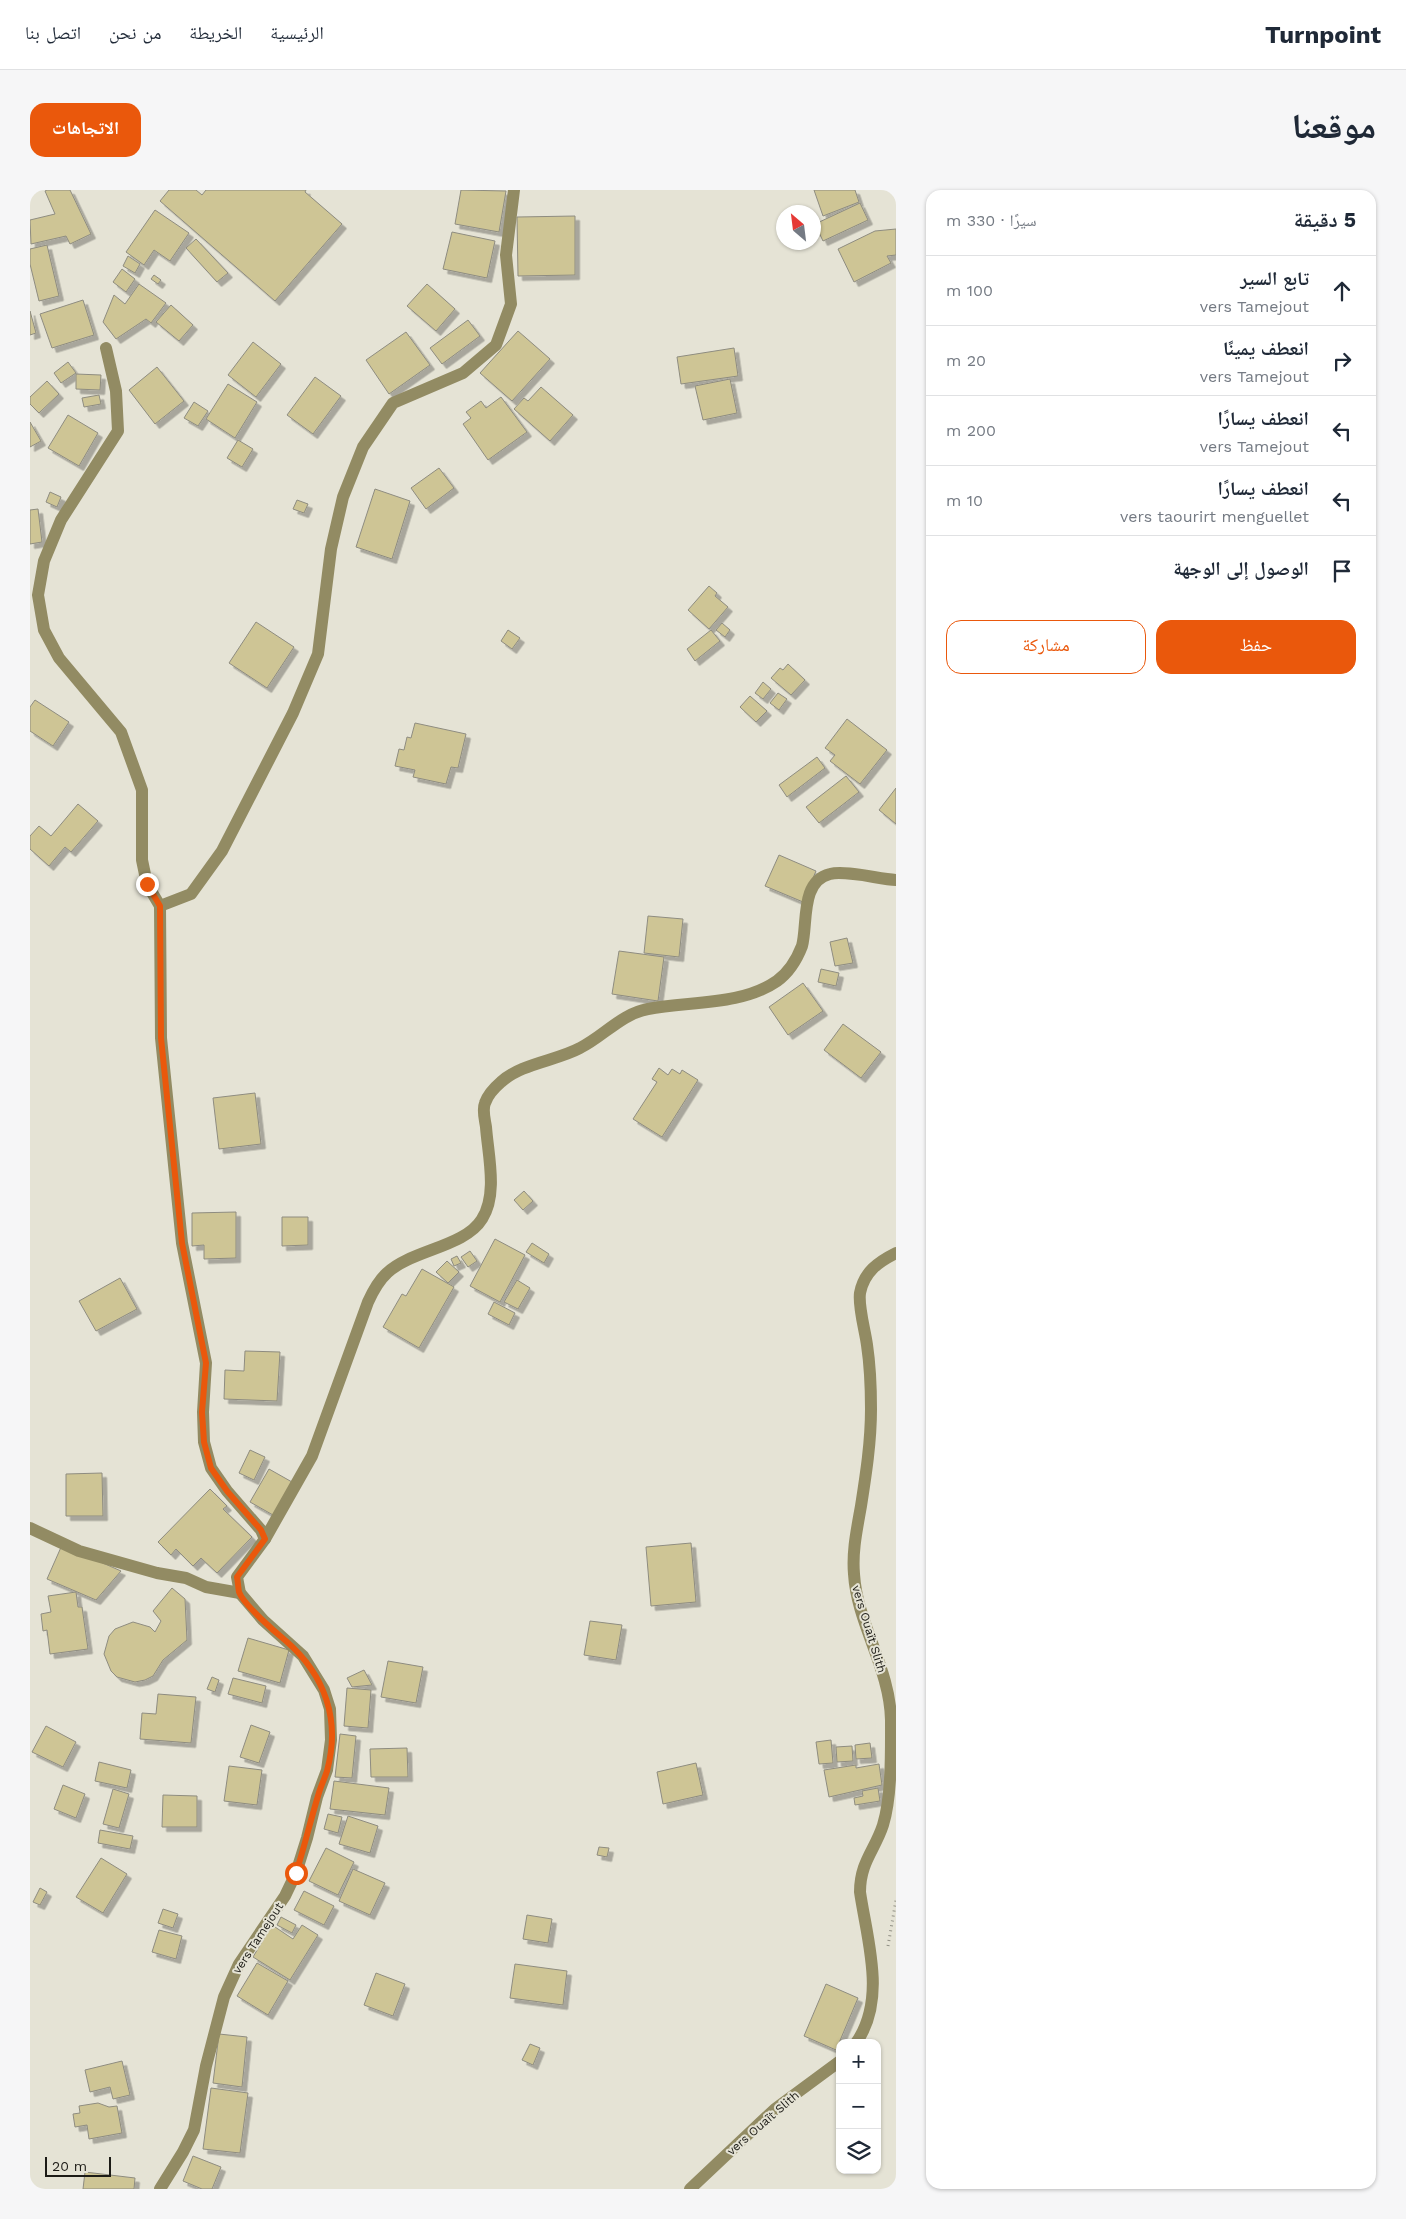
<!DOCTYPE html>
<html lang="ar">
<head>
<meta charset="utf-8">
<style>
  :root { --surface:#fff; --page:#f6f6f7; --text:#1f2937; --muted:#747a83; --line:#e0e1e3; --accent:#ea580c }
  body { margin:0; font-family:"Work Sans","Noto Naskh Arabic",sans-serif; background:var(--page); color:var(--text); direction:rtl }
  .controls { position:absolute; right:15px; bottom:15px; display:grid; overflow:hidden; border-radius:10px; box-shadow:0 1px 4px #0004 }
  .controls button { width:45px; height:45px; display:grid; place-items:center; padding:0; border:0; border-bottom:1px solid var(--line); background:var(--surface); color:var(--text); font:25px sans-serif }
  .compass { position:absolute; left:746px; top:15px; width:45px; height:45px; border-radius:50%; background:var(--surface); box-shadow:0 1px 4px #0004; rotate:332deg }
  .scale { position:absolute; left:15px; bottom:12px; width:66px; box-sizing:border-box; padding-left:5px; border:2px solid #1c1b16; border-top:0; font-size:14px; line-height:18px; white-space:nowrap; color:#1c1b16; -webkit-text-stroke:4px #e5e3d5; paint-order:stroke }
  .stop { position:absolute; width:15px; height:15px; margin:-11px; border:4px solid #ea580c; border-radius:50%; background:#fff }
  .stop.end { background:#ea580c; border-color:#fff; box-shadow:0 1px 5px #0008 }
  .list { margin:0; padding:0; list-style:none }
  h2 { display:flex; justify-content:space-between; align-items:center; height:65px; margin:0; padding:0 20px; font-size:21px }
  h2 small { font-size:16px; font-weight:400; color:var(--muted) }
  .list li { display:grid; grid-template-columns:32px 1fr auto; gap:15px; align-items:center; box-sizing:border-box; height:70px; padding:0 20px; border-top:1px solid var(--line) }
  .list b { display:block; font-size:19px; white-space:nowrap }
  .list p { margin:0; font-size:16px; white-space:nowrap; color:var(--muted) }
  .list em { font-size:16px; font-style:normal; color:var(--muted) }
  .actions { display:flex; gap:10px; padding:15px 20px }
  .actions a { flex:1; padding:11px 0; border:1px solid var(--accent); border-radius:15px; text-align:center; font-size:18px; color:var(--accent) }
  .actions .main { background:var(--accent); color:#fff }
  .icon { flex:none; width:28px; height:28px; fill:none; stroke:currentColor; stroke-width:2; stroke-linecap:round; stroke-linejoin:round }
  .map { position:relative; flex:none; width:866px; height:1999px; overflow:hidden; direction:ltr; border-radius:15px }
  header { display:flex; align-items:center; gap:30px; box-sizing:border-box; height:70px; padding:0 25px; background:var(--surface); border-bottom:1px solid var(--line) }
  header strong { font-size:24px }
  nav { display:flex; gap:28px; margin-inline-start:auto; font-size:18px }
  .intro { display:flex; align-items:center; justify-content:space-between; box-sizing:border-box; height:120px; padding:0 30px }
  h1 { margin:0; font-size:35px }
  .button { padding:12px 22px; border-radius:15px; background:var(--accent); color:#fff; font-size:18px; font-weight:700 }
  main { display:flex; gap:30px; padding:0 30px }
  aside { flex:1; background:var(--surface); border-radius:15px; box-shadow:0 1px 4px #0004 }
  .map>svg:first-child { display:block }
  .building { fill:#cec595; stroke:#8e8c80; filter:url(#shadow) }
  .lines { fill:none; stroke-linecap:round; stroke-linejoin:round }
  .path { stroke:#929186; stroke-width:3; stroke-dasharray:1 4; stroke-linecap:butt }
  .minor { stroke:#928b63; stroke-width:12 }
  .route { stroke:#ea580c; stroke-width:6 }
  .labels { text-anchor:middle; dominant-baseline:central; stroke-width:4; stroke-linejoin:round; paint-order:stroke }
  .street-label { font-size:12px; fill:#1c1b16; stroke:#e5e3d5 }
</style>
</head>
<body>
<header>
<strong>Turnpoint</strong>
<nav><a>الرئيسية</a><a>الخريطة</a><a>من نحن</a><a>اتصل بنا</a></nav>
</header>
<div class="intro"><h1>موقعنا</h1><a class="button">الاتجاهات</a></div>
<main>
<aside>
<h2>5 دقيقة<small>سيرًا · 330 m</small></h2>
<ul class="list">
<li><svg class="icon" aria-label="ahead" viewBox="0 0 24 24"><path d="M12 20V5M6 11l6-6 6 6"/></svg><div><b>تابع السير</b><p>vers Tamejout</p></div><em>100 m</em></li>
<li><svg class="icon" aria-label="right" viewBox="0 0 24 24"><path d="M7 20v-9h11M14 6l5 5-5 5"/></svg><div><b>انعطف يمينًا</b><p>vers Tamejout</p></div><em>20 m</em></li>
<li><svg class="icon" aria-label="left" viewBox="0 0 24 24"><path d="M17 20v-9H6M10 6l-5 5 5 5"/></svg><div><b>انعطف يسارًا</b><p>vers Tamejout</p></div><em>200 m</em></li>
<li><svg class="icon" aria-label="left" viewBox="0 0 24 24"><path d="M17 20v-9H6M10 6l-5 5 5 5"/></svg><div><b>انعطف يسارًا</b><p>vers taourirt menguellet</p></div><em>10 m</em></li>
<li><svg class="icon" aria-label="arrive" viewBox="0 0 24 24"><path d="M6 21V4h12l-3 4 3 4H6"/></svg><div><b>الوصول إلى الوجهة</b></div></li>
</ul>
<div class="actions"><a class="main">حفظ</a><a>مشاركة</a></div>
</aside>
<div class="map">
<svg width="866" height="1999" viewBox="0 0 866 1999">
  <defs>
    <filter id="shadow"><feDropShadow dx="4.5" dy="4.5" stdDeviation="0" flood-color="#0004"/></filter>
  </defs>
  <rect width="100%" height="100%" fill="#e5e3d5"/>
  <!-- building -->
  <g class="building">
    <path d="M17,0H40L61,44L40,54L36,46L1,54L0,30L25,24L15,1Z"/>
    <path d="M139,0H166L172,5L176,0H276L275,2L312,34L245,111L130,11Z"/>
    <path d="M431,0L476,1L469,42L425,34Z"/>
    <path d="M784,0H825L829,12L793,26Z"/>
    <path d="M830,13L838,30L793,51L785,34Z"/>
    <path d="M125,20L159,43L140,71L124,60L114,75L96,62Z"/>
    <path d="M545,26V85L488,86L487,27Z"/>
    <path d="M866,39V65L857,66L861,73L824,92L808,59L845,41Z"/>
    <path d="M422,42L465,51L457,88L413,79Z"/>
    <path d="M166,49L198,83L187,92L156,58Z"/>
    <path d="M17,55L29,106L9,111L0,74V59Z"/>
    <path d="M98,66L110,74L105,83L93,76Z"/>
    <path d="M92,79L105,89L96,102L83,92Z"/>
    <path d="M124,85L131,90L128,94L121,89Z"/>
    <path d="M109,94L136,113L121,133L116,129L86,149L73,132L84,105L95,114Z"/>
    <path d="M397,94L425,119L406,141L377,116Z"/>
    <path d="M53,110L64,145L22,158L10,124Z"/>
    <path d="M141,115L163,135L149,151L126,132Z"/>
    <path d="M0,121L6,143L0,145Z"/>
    <path d="M438,130L450,146L412,174L400,158Z"/>
    <path d="M488,141L520,169L482,211L450,183Z"/>
    <path d="M376,142L400,175L359,204L336,170Z"/>
    <path d="M223,152L251,174L226,207L198,185Z"/>
    <path d="M704,158L708,186L651,194L647,167Z"/>
    <path d="M38,172L46,183L31,193L24,183Z"/>
    <path d="M127,177L154,211L125,234L99,200Z"/>
    <path d="M46,184L71,185L70,200L46,199Z"/>
    <path d="M285,187L311,206L283,244L257,225Z"/>
    <path d="M700,189L707,223L673,230L665,196Z"/>
    <path d="M17,191L29,204L9,223L0,214V207Z"/>
    <path d="M198,194L227,212L205,248L176,229Z"/>
    <path d="M511,197L543,225L520,251L484,219L494,208L498,211Z"/>
    <path d="M69,205L71,214L54,217L52,208Z"/>
    <path d="M471,207L497,242L458,270L433,234L441,228L436,222L451,211L456,218Z"/>
    <path d="M164,212L178,221L168,236L154,228Z"/>
    <path d="M38,225L68,243L49,276L18,258Z"/>
    <path d="M0,232L11,251L0,257Z"/>
    <path d="M208,250L223,259L212,277L197,268Z"/>
    <path d="M409,278L424,298L396,319L381,298Z"/>
    <path d="M345,299L380,311L362,369L326,357Z"/>
    <path d="M20,302L31,307L27,317L16,312Z"/>
    <path d="M267,310L278,314L274,323L263,319Z"/>
    <path d="M8,319L12,352L0,354V320Z"/>
    <path d="M679,396L687,403L685,406L698,417L679,439L658,420Z"/>
    <path d="M226,432L264,457L237,498L199,473Z"/>
    <path d="M692,433L700,440L695,447L686,440Z"/>
    <path d="M478,440L490,448L482,459L471,451Z"/>
    <path d="M681,440L690,451L665,471L657,459Z"/>
    <path d="M758,474L775,490L761,505L741,488L750,478L753,480Z"/>
    <path d="M733,492L741,499L733,509L725,503Z"/>
    <path d="M748,503L757,509L749,520L740,513Z"/>
    <path d="M720,506L737,521L726,532L710,517Z"/>
    <path d="M5,510L39,532L23,556L0,541V517Z"/>
    <path d="M817,529L857,560L830,594L800,571L805,565L795,558Z"/>
    <path d="M385,533L436,544L428,578L421,577L416,594L383,587L385,580L365,576L369,559L374,560L377,547L381,548Z"/>
    <path d="M787,567L795,578L757,607L749,595Z"/>
    <path d="M816,586L829,602L789,633L776,617Z"/>
    <path d="M866,598V634L849,620Z"/>
    <path d="M48,614L68,631L41,662L35,657L19,676L0,659V646L9,636L21,646Z"/>
    <path d="M749,665L786,681L773,712L735,696Z"/>
    <path d="M618,726L653,729L649,767L614,763Z"/>
    <path d="M817,748L823,773L805,776L800,752Z"/>
    <path d="M589,761L634,767L628,811L582,804Z"/>
    <path d="M791,779L809,783L806,796L788,792Z"/>
    <path d="M773,793L793,821L758,845L739,817Z"/>
    <path d="M813,834L851,862L831,888L794,860Z"/>
    <path d="M629,878L638,885L642,879L650,884L652,880L668,890L632,947L603,929L627,892L622,889Z"/>
    <path d="M225,903L231,954L189,959L183,908Z"/>
    <path d="M494,1001L503,1011L493,1020L484,1010Z"/>
    <path d="M206,1022V1068L174,1069V1055L162,1056V1023Z"/>
    <path d="M252,1027H278V1055L252,1056Z"/>
    <path d="M465,1049L495,1065L470,1112L440,1096Z"/>
    <path d="M502,1053L519,1064L514,1073L496,1062Z"/>
    <path d="M440,1061L447,1071L438,1077L431,1067Z"/>
    <path d="M427,1066L431,1073L424,1076L421,1069Z"/>
    <path d="M417,1071L429,1082L418,1093L406,1082Z"/>
    <path d="M392,1079L424,1097L389,1158L353,1137L372,1104L376,1106Z"/>
    <path d="M90,1088L107,1119L66,1141L49,1111Z"/>
    <path d="M487,1090L500,1098L488,1119L474,1112Z"/>
    <path d="M464,1112L485,1123L479,1135L458,1124Z"/>
    <path d="M215,1161L250,1162L247,1211L194,1209L195,1180L214,1181Z"/>
    <path d="M220,1260L235,1267L224,1290L209,1283Z"/>
    <path d="M239,1279L262,1292L243,1325L220,1312Z"/>
    <path d="M72,1283L73,1326H36V1284Z"/>
    <path d="M180,1299L197,1316L193,1319L222,1347L187,1383L171,1368L163,1376L146,1359L141,1365L128,1352Z"/>
    <path d="M661,1353L666,1412L621,1416L616,1357Z"/>
    <path d="M32,1355L91,1381L66,1410L17,1389Z"/>
    <path d="M142,1398L155,1409L157,1450L133,1470L123,1486L115,1490L105,1492L87,1487L81,1481L74,1464L79,1446L85,1439L103,1432L120,1437L125,1442L131,1431L123,1421Z"/>
    <path d="M46,1402L48,1417H52L58,1459L20,1464L17,1440L13,1441L11,1424L21,1422L18,1406Z"/>
    <path d="M560,1431L592,1435L586,1470L554,1465Z"/>
    <path d="M218,1448L259,1460L250,1493L208,1481Z"/>
    <path d="M358,1471L393,1477L386,1513L351,1507Z"/>
    <path d="M334,1480L342,1495L322,1497L317,1488Z"/>
    <path d="M182,1487L189,1490L185,1502L177,1499Z"/>
    <path d="M203,1488L236,1496L232,1513L198,1504Z"/>
    <path d="M317,1498L341,1500L338,1538L314,1536Z"/>
    <path d="M128,1504L166,1507L161,1553L110,1549L112,1523L126,1524Z"/>
    <path d="M221,1535L240,1542L229,1573L210,1567Z"/>
    <path d="M16,1536L46,1552L33,1577L2,1562Z"/>
    <path d="M310,1544L326,1546L322,1588L305,1587Z"/>
    <path d="M801,1550L803,1573L789,1574L786,1552Z"/>
    <path d="M840,1553L842,1568L826,1569L825,1555Z"/>
    <path d="M822,1556L823,1571L807,1572L806,1557Z"/>
    <path d="M377,1558L378,1587H341L340,1559Z"/>
    <path d="M69,1572L101,1580L97,1598L65,1591Z"/>
    <path d="M666,1573L673,1605L633,1614L627,1582Z"/>
    <path d="M849,1574L852,1595L799,1607L794,1580L826,1575V1578Z"/>
    <path d="M199,1576L232,1580L227,1615L194,1611Z"/>
    <path d="M304,1591L359,1598L355,1625L300,1619Z"/>
    <path d="M33,1595L55,1604L46,1628L24,1619Z"/>
    <path d="M848,1598L850,1611L825,1615L824,1608L833,1606L832,1601Z"/>
    <path d="M83,1599L99,1604L89,1638L73,1634Z"/>
    <path d="M133,1605L167,1606V1637H132Z"/>
    <path d="M298,1624L312,1627L308,1643L294,1639Z"/>
    <path d="M318,1626L348,1636L340,1663L309,1654Z"/>
    <path d="M70,1640L103,1646L100,1659L68,1653Z"/>
    <path d="M569,1657L579,1658L577,1667L567,1665Z"/>
    <path d="M296,1658L324,1672L308,1705L279,1691Z"/>
    <path d="M71,1668L97,1684L73,1723L46,1707Z"/>
    <path d="M323,1679L355,1693L340,1725L309,1711Z"/>
    <path d="M10,1698L17,1702L10,1715L3,1712Z"/>
    <path d="M274,1701L304,1716L294,1735L264,1720Z"/>
    <path d="M133,1719L148,1724L143,1738L128,1733Z"/>
    <path d="M497,1725L522,1729L518,1753L493,1749Z"/>
    <path d="M251,1727L266,1735L262,1743L247,1735Z"/>
    <path d="M242,1735L263,1749L272,1735L288,1745L260,1790L223,1767Z"/>
    <path d="M129,1740L152,1746L146,1769L122,1762Z"/>
    <path d="M227,1773L258,1791L238,1825L207,1806Z"/>
    <path d="M485,1774L537,1781L533,1815L480,1808Z"/>
    <path d="M346,1783L375,1794L363,1826L334,1815Z"/>
    <path d="M796,1794L828,1808L806,1860L774,1846Z"/>
    <path d="M189,1844L217,1847L212,1897L183,1893Z"/>
    <path d="M500,1854L510,1858L503,1875L492,1870Z"/>
    <path d="M92,1871L100,1905L83,1909L80,1897L60,1902L55,1880Z"/>
    <path d="M181,1898L218,1903L210,1963L173,1959Z"/>
    <path d="M68,1913L79,1917L87,1916L92,1943L59,1949L57,1935L45,1937L43,1924L50,1923L49,1916Z"/>
    <path d="M163,1966L191,1977L182,1999H172L153,1991Z"/>
    <path d="M55,1982L105,1988L104,1999H53Z"/>
  </g>
  <g class="lines">
    <!-- path -->
    <path class="path" d="M858,1756L866,1710"/>
    <!-- minor -->
    <g class="minor">
      <path d="M76,158L86,201L88,241L31,330L14,371L8,405L14,440L29,468L91,542L112,600V670L117,694L130,716"/>
      <path d="M130,716L161,704L192,661L263,523L288,464L301,359L313,307L333,257L363,213L433,183L466,155L481,114L476,65L484,0"/>
      <path d="M0,1338L49,1361L127,1383L156,1388L176,1397L210,1403"/>
      <path d="M235,1349L282,1266L338,1112C343,1101 348,1091 357,1083C381,1060 435,1057 452,1029C468,1004 458,965 456,937C455,930 452,920 455,913C458,904 464,898 471,892C492,873 526,871 550,858C574,846 591,824 618,819C659,811 711,816 747,791C758,783 767,769 772,756C778,734 770,691 800,684C815,680 849,689 866,690"/>
      <path d="M826,1853C857,1809 837,1750 830,1702C830,1672 845,1660 853,1635C862,1606 861,1560 861,1530C860,1478 827,1434 824,1384C822,1361 827,1339 831,1316C836,1284 841,1252 841,1219C841,1198 840,1175 837,1155C835,1140 828,1116 830,1103C834,1082 848,1072 866,1063"/>
      <path d="M130,1999L153,1962L164,1940L176,1876L194,1807L209,1774L255,1706L266,1683L277,1648L287,1607L297,1580L301,1550L300,1519L294,1500L273,1466L233,1430L210,1403L207,1387L235,1349L231,1340L197,1301L181,1278L174,1252L173,1222L176,1173L152,1053L131,848L130,716"/>
      <path d="M660,1999L745,1919L810,1871"/>
    </g>
  </g>
  <g class="lines">
    <!-- route -->
    <path class="route" d="M117,694L130,716L131,848L152,1053L176,1173L172,1222L174,1252L181,1278L197,1301L231,1340L235,1349L207,1387C208,1391 208,1397 209,1402C214,1415 245,1442 256,1451C295,1485 311,1530 297,1581C294,1590 290,1598 288,1606C280,1632 274,1658 266,1683"/>
  </g>
  <g class="labels">
    <!-- street labels -->
    <g class="street-label">
      <text transform="translate(839 1439) rotate(73)">vers Ouaït Slith</text>
      <text transform="translate(228 1748) rotate(-57)">vers Tamejout</text>
      <text transform="translate(733 1933) rotate(-41)">vers Ouaït Slith</text>
    </g>
  </g>
</svg>
<div class="controls">
<button>+</button>
<button>−</button>
<button><svg class="icon" aria-label="layers" viewBox="0 0 24 24"><path d="M12 4l9 5-9 5-9-5zM3 14l9 5 9-5"/></svg></button>
</div>
<svg class="compass" viewBox="-18 -18 36 36"><path d="M0-13l5 13h-10z" fill="#e53935"/><path d="M0 13l5-13h-10z" fill="#747a83"/></svg>
<div class="scale">20 m</div>
<div class="stop" style="left:266px;top:1683px"></div>
<div class="stop end" style="left:117px;top:694px"></div>
</div>
</main>
</body>
</html>
